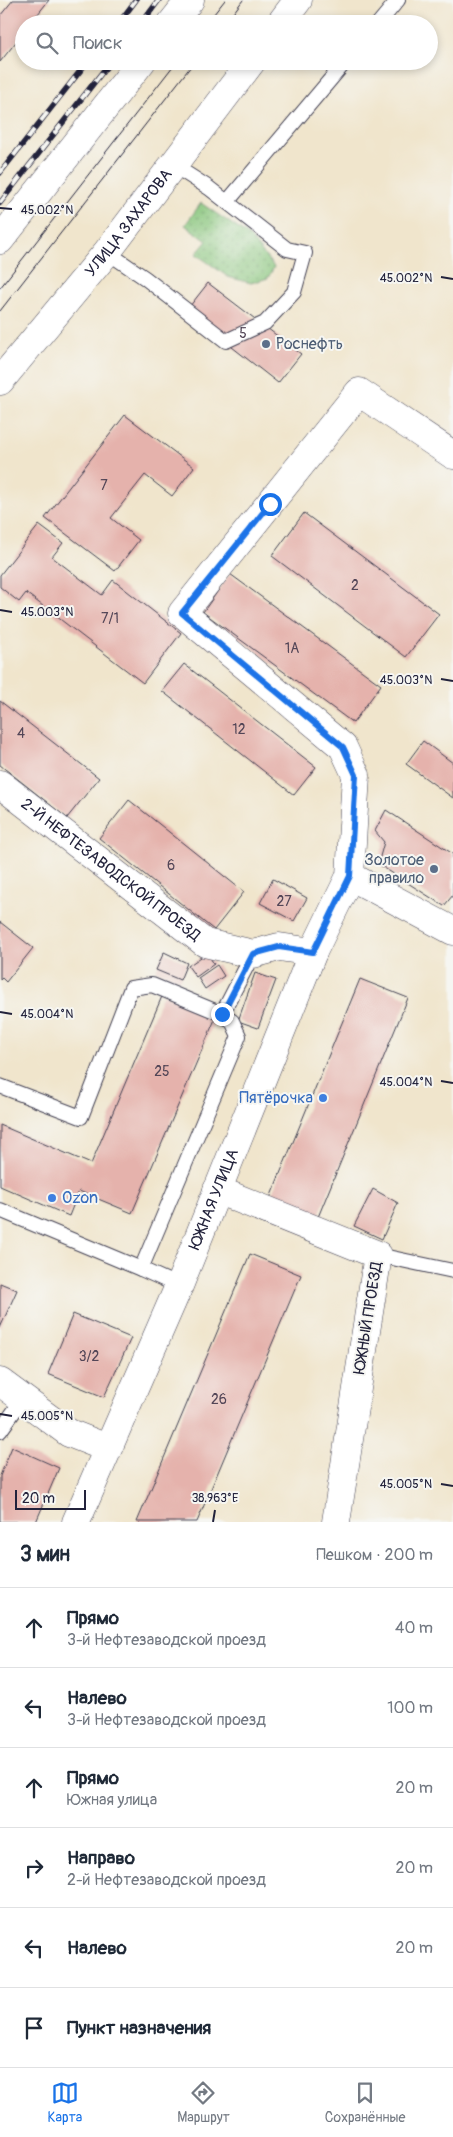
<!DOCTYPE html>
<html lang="ru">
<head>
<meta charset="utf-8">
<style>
  :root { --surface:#fff; --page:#f6f6f7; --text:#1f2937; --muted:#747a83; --line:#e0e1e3; --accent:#1a73e8 }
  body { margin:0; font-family:Pangolin,sans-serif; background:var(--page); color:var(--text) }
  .scale { position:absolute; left:15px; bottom:12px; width:71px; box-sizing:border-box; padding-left:5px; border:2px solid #22223b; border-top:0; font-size:14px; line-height:18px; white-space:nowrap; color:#22223b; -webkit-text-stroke:4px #f6f6f2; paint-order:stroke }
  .stop { position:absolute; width:15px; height:15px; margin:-11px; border:4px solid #1a73e8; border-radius:50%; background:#fff }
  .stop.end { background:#1a73e8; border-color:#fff; box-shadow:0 1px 5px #0008 }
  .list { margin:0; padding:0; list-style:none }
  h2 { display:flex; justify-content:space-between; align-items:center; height:65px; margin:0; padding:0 20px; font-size:21px }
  h2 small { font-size:16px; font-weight:400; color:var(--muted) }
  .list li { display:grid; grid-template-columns:32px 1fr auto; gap:15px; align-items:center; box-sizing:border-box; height:80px; padding:0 20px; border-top:1px solid var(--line) }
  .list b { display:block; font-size:19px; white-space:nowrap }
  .list p { margin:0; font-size:16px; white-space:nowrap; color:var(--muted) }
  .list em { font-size:16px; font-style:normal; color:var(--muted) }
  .icon { flex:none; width:28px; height:28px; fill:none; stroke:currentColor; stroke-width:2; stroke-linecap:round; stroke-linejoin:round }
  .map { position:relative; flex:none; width:453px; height:1522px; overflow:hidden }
  .search { position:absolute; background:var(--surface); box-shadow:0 2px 8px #0003; left:15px; right:15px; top:15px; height:55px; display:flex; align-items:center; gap:12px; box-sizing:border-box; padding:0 18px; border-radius:28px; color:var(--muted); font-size:19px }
  .sheet { height:545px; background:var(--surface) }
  nav { display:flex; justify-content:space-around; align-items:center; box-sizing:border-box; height:70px; border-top:1px solid var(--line); background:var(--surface); font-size:14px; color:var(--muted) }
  nav a { display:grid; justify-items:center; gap:2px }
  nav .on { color:var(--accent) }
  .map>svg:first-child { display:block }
  .grass { fill:url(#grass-dots); stroke:#56745c }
  .building { fill:#e5b2ac }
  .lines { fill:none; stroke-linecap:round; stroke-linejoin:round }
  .service-casing { stroke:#413f51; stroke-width:16 }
  .minor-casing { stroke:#413f51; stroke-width:29 }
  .primary-casing { stroke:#413f51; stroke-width:29 }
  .service { stroke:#fff; stroke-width:14 }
  .minor { stroke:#fff; stroke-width:28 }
  .primary { stroke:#fff; stroke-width:28 }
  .tram { stroke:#22223b; stroke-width:1 }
  .rail-casing { stroke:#22223b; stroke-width:5.5 }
  .rail { stroke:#f6f6f2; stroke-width:4; stroke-dasharray:11; stroke-linecap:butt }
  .route { stroke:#1a73e8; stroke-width:6 }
  .ticks { fill:none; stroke:#22223b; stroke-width:2 }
  .service-dot { fill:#5c6f8a; stroke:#f6f6f2; stroke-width:2 }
  .shop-dot { fill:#3f7fe0; stroke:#f6f6f2; stroke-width:2 }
  .labels { text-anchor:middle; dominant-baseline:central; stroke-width:4; stroke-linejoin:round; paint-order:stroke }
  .number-label { font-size:14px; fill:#534657 }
  .street-label { font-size:16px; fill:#22223b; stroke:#f6f6f2 }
  .service-label { font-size:16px; fill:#4e5e75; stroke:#f6f6f2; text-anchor:start }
  .shop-label { font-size:16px; fill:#366cbe; stroke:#f6f6f2; text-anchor:end }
  .ticks-label { font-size:12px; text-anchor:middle; fill:#22223b; stroke:#f6f6f2; stroke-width:4; stroke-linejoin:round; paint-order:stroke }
</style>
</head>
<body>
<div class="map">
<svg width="453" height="1522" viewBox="0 0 453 1522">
  <defs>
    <pattern id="grass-dots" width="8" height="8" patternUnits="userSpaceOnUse" patternTransform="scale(1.25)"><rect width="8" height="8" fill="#89c67d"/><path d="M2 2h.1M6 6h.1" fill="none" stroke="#70a068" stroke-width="1.8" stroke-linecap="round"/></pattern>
  </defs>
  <rect width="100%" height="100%" fill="#f6f6f2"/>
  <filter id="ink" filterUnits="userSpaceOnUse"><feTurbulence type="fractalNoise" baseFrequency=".02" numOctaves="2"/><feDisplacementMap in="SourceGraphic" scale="10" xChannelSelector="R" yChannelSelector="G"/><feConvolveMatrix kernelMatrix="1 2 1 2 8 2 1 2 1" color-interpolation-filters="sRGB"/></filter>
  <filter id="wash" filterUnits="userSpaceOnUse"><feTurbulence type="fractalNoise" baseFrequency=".0096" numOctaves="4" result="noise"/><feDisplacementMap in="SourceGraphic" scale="20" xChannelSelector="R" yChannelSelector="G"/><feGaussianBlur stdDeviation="1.12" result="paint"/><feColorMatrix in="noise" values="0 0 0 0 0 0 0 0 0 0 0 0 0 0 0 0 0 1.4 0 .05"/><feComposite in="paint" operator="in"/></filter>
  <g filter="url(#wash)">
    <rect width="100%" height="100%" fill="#f0e5cc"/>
    <!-- grass -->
    <path class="grass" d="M201,203L249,236L274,267L268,278L251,283L228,277L196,254L207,241L185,225Z"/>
    <g id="blocks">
      <!-- building -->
      <g class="building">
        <path d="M13,0H49L30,24H24V32L0,62V16Z"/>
        <path d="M208,283L301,354L278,383L186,311Z"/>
        <path d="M125,415L194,467L172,496L145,475L111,518L139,540L115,571L45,518Z"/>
        <path d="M304,513L439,614L406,657L272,556Z"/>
        <path d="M39,525L63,543L52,557L102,595L113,580L181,633L143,683L26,593L19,602L0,587V575Z"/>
        <path d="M230,574L381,685L353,723L203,612Z"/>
        <path d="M184,664L316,767L294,795L162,691Z"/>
        <path d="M0,701L99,778L67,818L0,765Z"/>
        <path d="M423,741L453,763V798L406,764Z"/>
        <path d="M129,800L244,892L214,930L99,838Z"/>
        <path d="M386,810L453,854V895L444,906L378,864L384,842L375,831Z"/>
        <path d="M273,879L307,898L294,921L260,903Z"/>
        <path d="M0,922L33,948L6,982L2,978L0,980Z"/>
        <path d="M164,952L187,963L180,980L156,970Z"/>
        <path d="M207,953L214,964L196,977L188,966Z"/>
        <path d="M217,965L224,976L205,989L198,978Z"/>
        <path d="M255,973L276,980L258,1028L238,1021Z"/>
        <path d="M360,979L408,998L316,1222L268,1203Z"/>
        <path d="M163,994L216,1017L132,1213L79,1191L69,1216L0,1186V1125L91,1164Z"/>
        <path d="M373,1189L398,1203L382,1239L354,1226Z"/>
        <path d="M250,1254L301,1275L197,1522H137Z"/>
        <path d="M0,1283L17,1290L0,1328Z"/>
        <path d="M73,1314L131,1338L104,1397L48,1374Z"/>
        <path d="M12,1447L59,1468L36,1522H0V1476Z"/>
      </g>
    </g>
  </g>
  <g filter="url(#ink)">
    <use href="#blocks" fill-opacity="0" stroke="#413f51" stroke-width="1"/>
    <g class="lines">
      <!-- service casing -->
      <g class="service-casing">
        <g id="service">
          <path d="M378,24L398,0"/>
          <path d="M227,202L346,61"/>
          <path d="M107,252L145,278L226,341L265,323L294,292L305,253L287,249L209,188L173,165"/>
          <path d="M0,1086L81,1117L131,988L152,985L222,1014L253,954"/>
          <path d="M0,1210L141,1269"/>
          <path d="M378,1255L453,1271"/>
          <path d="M179,1286L141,1269L239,1036L232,1021L222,1014"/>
          <path d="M0,1431L22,1400"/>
        </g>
      </g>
      <!-- minor casing -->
      <g class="minor-casing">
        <g id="minor">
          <path id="s1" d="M0,784L205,943L253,954L279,947L313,952"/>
          <path d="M350,876L453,931"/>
          <path d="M217,1190L378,1255L336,1522"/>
          <path d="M0,1382L69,1433L107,1448"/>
          <path id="s2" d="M76,1522L179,1286L313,952L350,876L356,775L343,747L182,613L359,392L453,455"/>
        </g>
      </g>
      <!-- primary casing -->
      <g class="primary-casing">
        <g id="primary">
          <path d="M171,24L190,0"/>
          <path d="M280,24L298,0"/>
          <path d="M0,240L142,61"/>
          <path id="s3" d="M0,381L107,252L252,61"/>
        </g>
      </g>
      <!-- service -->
      <use href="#service" class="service"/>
      <!-- minor -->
      <use href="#minor" class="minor"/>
      <!-- primary -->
      <use href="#primary" class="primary"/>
      <!-- tram -->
      <g class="tram">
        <path d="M206,24L225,0"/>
        <path d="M225,24L243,0"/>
        <path d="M0,288L177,61"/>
        <path d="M0,311L195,61"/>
      </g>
      <!-- rail casing -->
      <g class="rail-casing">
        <g id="rail">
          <path d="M118,24L136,0"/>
          <path d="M141,24L159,0"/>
          <path d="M0,173L88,61"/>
          <path d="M0,203L111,61"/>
        </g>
      </g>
      <!-- rail -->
      <use href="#rail" class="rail"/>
    </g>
  </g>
  <g class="lines" filter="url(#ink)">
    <!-- route -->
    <path class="route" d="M222,1014L253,954L279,947L313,952L350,876L356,775L343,747L182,613L270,504"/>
  </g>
  <!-- ticks -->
  <path class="ticks" d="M0,208L12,209M441,277L453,279M0,610L12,612M441,679L453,681M0,1012L12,1014M441,1081L453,1083M0,1414L12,1416M441,1484L453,1486M213,1522L215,1510"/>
  <!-- markers -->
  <g class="service-dot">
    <circle cx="266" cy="344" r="5"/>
    <circle cx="434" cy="869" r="5"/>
  </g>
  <g class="shop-dot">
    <circle cx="323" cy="1098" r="5"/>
    <circle cx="52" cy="1198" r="5"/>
  </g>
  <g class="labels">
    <!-- number labels -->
    <g class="number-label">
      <text x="243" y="333">5</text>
      <text x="104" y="485">7</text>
      <text x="355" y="585">2</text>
      <text x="110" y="618">7/1</text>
      <text x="292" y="648">1А</text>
      <text x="239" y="729">12</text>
      <text x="21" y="733">4</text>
      <text x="171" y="865">6</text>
      <text x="284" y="901">27</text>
      <text x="162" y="1071">25</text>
      <text x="89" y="1356">3/2</text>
      <text x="219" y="1399">26</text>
    </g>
    <!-- street labels -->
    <g class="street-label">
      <text stroke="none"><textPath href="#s3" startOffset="204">УЛИЦА ЗАХАРОВА</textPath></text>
      <text stroke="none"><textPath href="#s1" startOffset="140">2-Й НЕФТЕЗАВОДСКОЙ ПРОЕЗД</textPath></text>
      <text stroke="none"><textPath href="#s2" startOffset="351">ЮЖНАЯ УЛИЦА</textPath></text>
      <text transform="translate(368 1318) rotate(-81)">ЮЖНЫЙ ПРОЕЗД</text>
    </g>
    <!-- service labels -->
    <g class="service-label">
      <text x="276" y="344">Роснефть</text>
      <text x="424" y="860" text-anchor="end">Золотое<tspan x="424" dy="18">правило</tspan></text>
    </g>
    <!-- shop labels -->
    <g class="shop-label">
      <text x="313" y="1098">Пятёрочка</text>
      <text x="62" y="1198" text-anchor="start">Ozon</text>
    </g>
  </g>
  <g class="ticks-label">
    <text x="47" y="214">45.002°N</text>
    <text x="406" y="282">45.002°N</text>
    <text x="47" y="616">45.003°N</text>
    <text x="406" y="684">45.003°N</text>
    <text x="47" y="1018">45.004°N</text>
    <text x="406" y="1086">45.004°N</text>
    <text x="47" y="1420">45.005°N</text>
    <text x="406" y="1488">45.005°N</text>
    <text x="215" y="1502">38.963°E</text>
  </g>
</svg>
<div class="scale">20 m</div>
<div class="stop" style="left:270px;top:504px"></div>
<div class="stop end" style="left:222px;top:1014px"></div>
<div class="search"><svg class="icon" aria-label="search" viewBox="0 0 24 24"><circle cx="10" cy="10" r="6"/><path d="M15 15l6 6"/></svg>Поиск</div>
</div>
<section class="sheet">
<h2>3 мин<small>Пешком · 200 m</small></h2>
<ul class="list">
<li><svg class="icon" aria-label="ahead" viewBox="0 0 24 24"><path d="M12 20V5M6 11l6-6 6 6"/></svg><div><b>Прямо</b><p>3-й Нефтезаводской проезд</p></div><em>40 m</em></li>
<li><svg class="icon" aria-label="left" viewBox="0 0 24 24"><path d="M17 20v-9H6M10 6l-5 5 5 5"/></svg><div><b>Налево</b><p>3-й Нефтезаводской проезд</p></div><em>100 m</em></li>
<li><svg class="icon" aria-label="ahead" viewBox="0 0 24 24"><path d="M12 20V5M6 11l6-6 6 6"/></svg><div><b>Прямо</b><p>Южная улица</p></div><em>20 m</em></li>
<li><svg class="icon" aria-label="right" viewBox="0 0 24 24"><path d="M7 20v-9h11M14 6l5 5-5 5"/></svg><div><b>Направо</b><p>2-й Нефтезаводской проезд</p></div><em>20 m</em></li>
<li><svg class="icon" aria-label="left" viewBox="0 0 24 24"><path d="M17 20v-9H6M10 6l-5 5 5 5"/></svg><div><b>Налево</b></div><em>20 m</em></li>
<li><svg class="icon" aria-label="arrive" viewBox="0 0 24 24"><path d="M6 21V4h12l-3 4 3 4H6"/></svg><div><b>Пункт назначения</b></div></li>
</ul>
</section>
<nav>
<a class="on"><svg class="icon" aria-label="map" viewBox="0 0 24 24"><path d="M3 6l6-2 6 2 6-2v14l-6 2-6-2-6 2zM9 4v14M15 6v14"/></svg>Карта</a>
<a><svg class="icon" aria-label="directions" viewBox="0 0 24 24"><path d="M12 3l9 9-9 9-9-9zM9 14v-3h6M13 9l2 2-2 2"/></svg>Маршрут</a>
<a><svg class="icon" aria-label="saved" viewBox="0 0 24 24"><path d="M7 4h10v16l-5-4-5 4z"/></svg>Сохранённые</a>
</nav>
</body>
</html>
